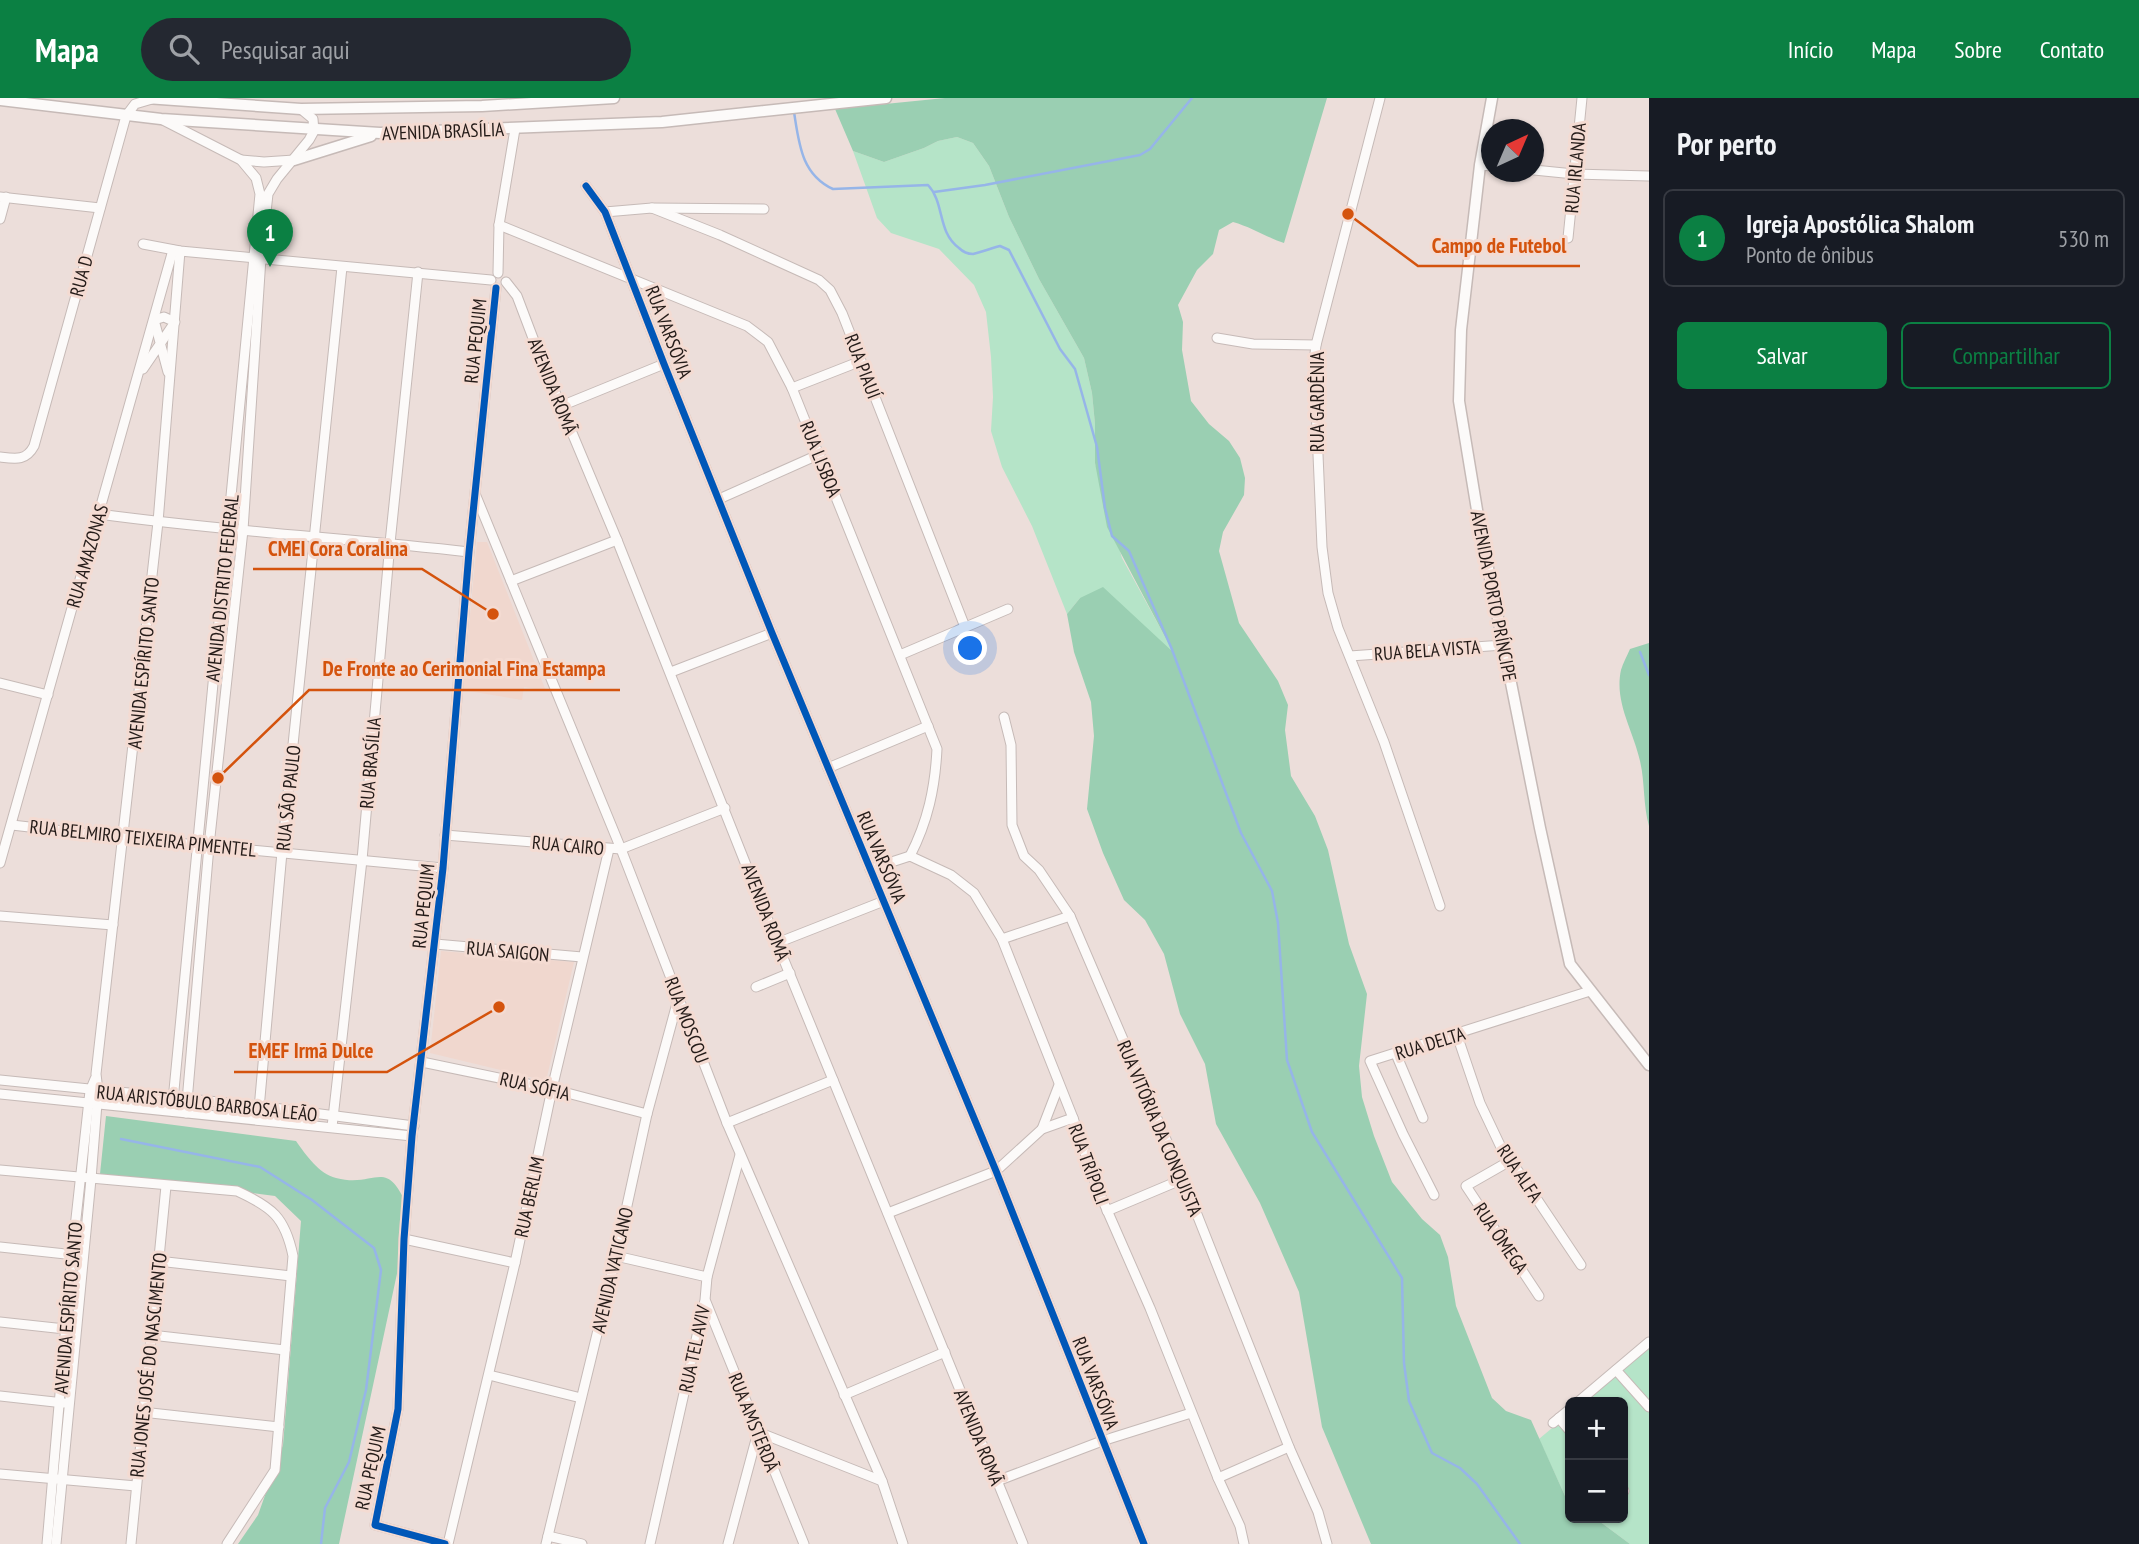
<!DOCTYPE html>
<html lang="pt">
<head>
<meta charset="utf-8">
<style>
  :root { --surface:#171b24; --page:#242831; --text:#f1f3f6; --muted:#9ea1a6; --line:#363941; --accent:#0b8043 }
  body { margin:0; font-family:"PT Sans Narrow",sans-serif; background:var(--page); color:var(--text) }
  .controls { position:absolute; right:21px; bottom:21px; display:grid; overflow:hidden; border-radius:10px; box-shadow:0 2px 5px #0004 }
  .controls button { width:63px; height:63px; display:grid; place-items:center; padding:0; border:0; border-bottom:2px solid var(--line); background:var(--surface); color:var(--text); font:35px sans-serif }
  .compass { position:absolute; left:1481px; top:21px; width:63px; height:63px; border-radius:50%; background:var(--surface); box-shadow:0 2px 5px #0004; rotate:44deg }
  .you { position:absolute; left:971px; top:551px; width:24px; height:24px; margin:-18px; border:5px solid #fff; border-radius:50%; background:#1a73e8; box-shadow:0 0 0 10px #1a73e833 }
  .badge { display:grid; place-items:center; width:46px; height:46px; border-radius:50%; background:var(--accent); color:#fff; font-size:23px; font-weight:700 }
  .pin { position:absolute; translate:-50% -58px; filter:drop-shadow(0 2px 4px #0008) }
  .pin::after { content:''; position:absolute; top:37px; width:24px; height:21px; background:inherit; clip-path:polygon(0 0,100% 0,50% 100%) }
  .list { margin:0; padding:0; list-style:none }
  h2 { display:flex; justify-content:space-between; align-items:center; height:91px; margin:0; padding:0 28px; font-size:30px }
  h2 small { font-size:23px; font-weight:400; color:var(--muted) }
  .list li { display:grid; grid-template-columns:46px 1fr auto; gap:21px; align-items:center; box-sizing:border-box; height:98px; margin:0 14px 14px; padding:0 14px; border:2px solid var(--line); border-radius:10px }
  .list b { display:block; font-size:26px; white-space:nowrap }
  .list p { margin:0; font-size:23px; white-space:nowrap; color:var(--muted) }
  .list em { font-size:23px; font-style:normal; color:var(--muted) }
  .actions { display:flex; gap:14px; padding:21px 28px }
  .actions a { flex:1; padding:16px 0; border:2px solid var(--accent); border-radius:10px; text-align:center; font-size:24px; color:var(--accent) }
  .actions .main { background:var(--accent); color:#fff }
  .icon { flex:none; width:38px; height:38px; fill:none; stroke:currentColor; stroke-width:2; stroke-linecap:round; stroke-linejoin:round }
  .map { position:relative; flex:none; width:1649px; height:1446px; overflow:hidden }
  header { display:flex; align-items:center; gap:42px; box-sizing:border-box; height:98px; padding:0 35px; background:var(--accent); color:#fff }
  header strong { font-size:33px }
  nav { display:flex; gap:38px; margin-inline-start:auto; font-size:24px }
  .search { width:490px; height:63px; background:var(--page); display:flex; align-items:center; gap:18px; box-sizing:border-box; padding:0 24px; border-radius:38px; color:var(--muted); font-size:26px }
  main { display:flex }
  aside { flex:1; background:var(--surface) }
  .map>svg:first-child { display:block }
  .built { fill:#f0d7ce }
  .green { fill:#b5e4c8 }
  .forest { fill:#9acfb2 }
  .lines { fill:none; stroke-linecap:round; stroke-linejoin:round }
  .stream { stroke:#96b5e8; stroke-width:2.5 }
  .minor-casing { stroke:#c6bab7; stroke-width:11 }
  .tertiary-casing { stroke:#c6bab7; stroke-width:13 }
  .minor { stroke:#fcfaf9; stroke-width:9 }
  .tertiary { stroke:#fcfaf9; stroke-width:10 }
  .cycleway-casing { stroke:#f4dbd2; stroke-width:11 }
  .cycleway { stroke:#0057b8; stroke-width:7 }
  .labels { text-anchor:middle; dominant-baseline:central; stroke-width:6; stroke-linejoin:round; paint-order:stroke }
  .street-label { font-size:19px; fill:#241b18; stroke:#f4dbd2 }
  .leader { fill:none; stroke:#d4530d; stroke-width:2.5 }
  .callout-dot { fill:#d4530d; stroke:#f4dbd2; stroke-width:2.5 }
  .callout-label { font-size:21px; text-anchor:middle; font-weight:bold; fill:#d4530d; stroke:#f4dbd2; stroke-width:6; stroke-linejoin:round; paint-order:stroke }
</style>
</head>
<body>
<header>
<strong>Mapa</strong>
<div class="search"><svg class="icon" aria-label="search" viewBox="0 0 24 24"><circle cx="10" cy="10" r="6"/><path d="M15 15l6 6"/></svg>Pesquisar aqui</div>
<nav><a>Início</a><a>Mapa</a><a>Sobre</a><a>Contato</a></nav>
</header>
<main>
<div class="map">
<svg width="1649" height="1446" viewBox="0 0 1649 1446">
  <rect width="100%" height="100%" fill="#ecdeda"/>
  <!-- built -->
  <g class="built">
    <path d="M477,444H487L546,593L524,589L522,602L463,592Z"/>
    <path d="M441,853L574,864L546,983L430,955Z"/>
  </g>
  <!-- green -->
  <g class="green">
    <path d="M957,39L973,45L989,68L1009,119L1039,181L1084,260L1092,295L1095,326V365L1122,460L1175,557L1080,500L1067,516L1032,428L1002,369L991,333L993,299L991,259L986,214L974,187L939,151L891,135L877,120L853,53L884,64L924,50L938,43Z"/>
    <path d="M1649,1249V1446H1630L1595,1420H1623V1304H1583Z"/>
    <path d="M1570,1315V1401L1565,1398L1539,1341Z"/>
  </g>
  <!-- forest -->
  <g class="forest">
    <path d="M945,0H1327L1284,145C1266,139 1251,129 1233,124L1219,132L1213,156L1197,172L1178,207L1183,224L1182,252L1191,303L1209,326L1229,343L1240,360L1245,380L1244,397L1223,434L1219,453L1239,525L1278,583L1288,607L1285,632L1291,678L1315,718L1328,752L1349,846L1367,896L1359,968L1362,999L1374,1038L1392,1084L1422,1121L1440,1137L1448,1159L1456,1208L1492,1300L1506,1313L1531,1322L1565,1398L1570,1401V1420H1595L1630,1446H1371L1322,1329L1299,1194L1260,1105L1216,1026L1205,966L1180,916L1164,856L1145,822L1124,802L1103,755L1087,711L1094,638L1091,604L1074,554L1067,516L1080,500L1103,489L1173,554L1107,429L1095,365V326L1092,295L1084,260L1039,181L1009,119L989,68L973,45L957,39L938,43L924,50L884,64L853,53L835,11Z"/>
    <path d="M1649,545V728C1643,707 1645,684 1640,663C1633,632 1614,604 1621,572C1623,565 1627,558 1630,551Z"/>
    <path d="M106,1018L296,1043C306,1057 319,1076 336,1080C378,1091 386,1055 410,1115L339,1446H238L258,1417L283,1347L301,1123L275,1098L100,1076Z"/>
  </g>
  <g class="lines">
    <!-- stream -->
    <g class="stream">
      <path d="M794,14C799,45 801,76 833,91L928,87C945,105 937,134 959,150C963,154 968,156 973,156C982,154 992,150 1000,148L1009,152L1060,251L1075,271L1097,349L1105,410L1112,438L1129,453L1171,549L1241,735L1272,793L1278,825L1287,962L1312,1034L1402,1180L1404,1265L1409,1303L1432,1355L1460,1370L1477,1386L1520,1446"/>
      <path d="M934,94L985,87L1140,57L1150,51L1192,0"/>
      <path d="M1640,554L1649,577"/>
      <path d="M121,1041L260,1069L312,1102L374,1150L381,1172L366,1292L349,1364L325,1410L321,1446"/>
    </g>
    <!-- minor casing -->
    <g class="minor-casing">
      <g id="minor">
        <path d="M1380,0L1316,247L1314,264L1322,449L1328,495L1338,530L1384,644L1440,808"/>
        <path d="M163,22L241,62L256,80L260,96L172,1013"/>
        <path d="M241,62L264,64L294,62"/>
        <path d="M1480,67L1492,68"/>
        <path d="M1534,72L1574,76L1649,78"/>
        <path d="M586,88L605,114L664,266L772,535L996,1073L1144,1446"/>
        <path d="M0,99L100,110"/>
        <path d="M652,110L720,137L819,182L830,192L842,215L965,529"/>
        <path d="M605,114L652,110L764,111"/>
        <path d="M0,121L6,99"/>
        <path d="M499,127L747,228L768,244L792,290L937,651C935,690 928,723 910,758"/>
        <path d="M1568,140L1582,0"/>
        <path d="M143,146L180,153L491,182"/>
        <path d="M498,175L499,127L515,31"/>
        <path d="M506,184L517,198L539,256L617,442L777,845L1023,1446"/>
        <path d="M1217,240L1253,246L1316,247"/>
        <path d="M143,271L175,224L164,219L154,222L168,274"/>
        <path d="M792,290L861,263"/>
        <path d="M561,308L664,266"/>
        <path d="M0,359C16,361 26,363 34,348L126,18L135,6L152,1"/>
        <path d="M476,398L621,751L727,1025L882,1383L903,1446"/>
        <path d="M719,401L820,356"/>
        <path d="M99,416C222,433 346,440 469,454"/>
        <path d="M511,483L617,442"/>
        <path d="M900,557L1008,511"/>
        <path d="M1350,558L1503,547"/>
        <path d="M671,574L772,535"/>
        <path d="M0,585L48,597"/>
        <path d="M1004,619L1011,647L1012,727L1024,758L1039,772L1070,818L1183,1081L1289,1349L1318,1414L1327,1446"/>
        <path d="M828,670L928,628"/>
        <path d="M12,727L124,740L443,770"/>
        <path d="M445,737L621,751L725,710"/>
        <path d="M0,765L173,152"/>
        <path d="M870,771L910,758L951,777L974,795L1002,841L1073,1020L1096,1087L1150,1210L1218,1380L1240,1428L1244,1446"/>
        <path d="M0,818L113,827"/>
        <path d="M1002,841L1070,818"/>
        <path d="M777,845L884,803"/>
        <path d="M435,846L582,859"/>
        <path d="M756,889L790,875"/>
        <path d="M1457,937L1480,1005L1508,1064L1516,1070L1581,1167"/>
        <path d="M1396,956L1423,1020"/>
        <path d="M422,964L552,991L647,1016"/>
        <path d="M0,982L258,1008L414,1028"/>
        <path d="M0,996L412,1038"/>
        <path d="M186,1015L209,748L243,432L261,160L268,96L277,81L309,42L314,33L313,21L301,11"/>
        <path d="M258,1022L282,754L342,169"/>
        <path d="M727,1025L833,982"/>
        <path d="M332,1029L362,762L390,445L418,174"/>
        <path d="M1042,1031L1059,987"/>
        <path d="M1508,1064L1466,1088L1539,1198"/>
        <path d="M0,1072L237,1093C272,1109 285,1119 293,1158L275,1372L227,1446"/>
        <path d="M1434,1097L1403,1036L1370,963L1590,893"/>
        <path d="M1107,1113L1183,1081"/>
        <path d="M888,1115L996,1073L1042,1031L1073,1020"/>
        <path d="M404,1141L515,1165"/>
        <path d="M0,1149L75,1157"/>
        <path d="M616,1158L707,1179"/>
        <path d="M158,1163L291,1178"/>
        <path d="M706,1204L804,1446"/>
        <path d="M0,1224L65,1231"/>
        <path d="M151,1237L285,1252"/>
        <path d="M1616,1272L1649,1309"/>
        <path d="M489,1277L581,1300"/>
        <path d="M844,1297L945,1254"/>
        <path d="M0,1298L64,1305"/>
        <path d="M1578,1304L1649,1244"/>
        <path d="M142,1314L279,1329"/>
        <path d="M1559,1320L1570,1333"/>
        <path d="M1553,1325L1570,1311"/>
        <path d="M0,1376L136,1388"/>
        <path d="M1218,1380L1289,1349"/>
        <path d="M997,1383L1102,1343L1191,1315"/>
        <path d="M1623,1391L1624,1393"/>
        <path d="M548,1438L582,1446"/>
        <path d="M47,1446L72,1157L90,993L95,981"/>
        <path d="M56,1446L91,1081L98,993L96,976L158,424L180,153"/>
        <path d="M131,1446L166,1088"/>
        <path d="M445,1446L375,1427L398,1311L404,1141L412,1038L443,770L469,454L496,190"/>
        <path d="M448,1446L515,1165L552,991L609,751"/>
        <path d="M546,1446L616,1158L647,1016L679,898"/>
        <path d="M650,1446L705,1202L707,1179L740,1057"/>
        <path d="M728,1446L758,1334L882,1383"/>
      </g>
    </g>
    <!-- tertiary casing -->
    <g class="tertiary-casing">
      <g id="tertiary">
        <path d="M146,0L301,11L482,8L614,0"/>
        <path d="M1492,0L1480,67L1461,232L1459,303L1480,430L1540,730L1570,866L1649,967"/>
        <path d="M0,2L161,21L380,35L662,24L886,0"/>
        <path d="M294,62L371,38"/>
      </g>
    </g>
    <!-- minor -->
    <use href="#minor" class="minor"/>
    <!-- tertiary -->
    <use href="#tertiary" class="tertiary"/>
    <!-- cycleway casing -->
    <g class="cycleway-casing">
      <g id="cycleway">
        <path d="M586,88L605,114L664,266L772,535L996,1073L1144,1446"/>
        <path d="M445,1446L375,1427L398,1311L404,1141L412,1038L443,770L469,454L496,190"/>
      </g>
    </g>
    <!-- cycleway -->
    <use href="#cycleway" class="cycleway"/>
  </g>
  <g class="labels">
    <!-- street labels -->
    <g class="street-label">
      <text transform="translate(443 33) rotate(-2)">AVENIDA BRASÍLIA</text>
      <text transform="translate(1575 70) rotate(-85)">RUA IRLANDA</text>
      <text transform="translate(81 178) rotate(-75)">RUA D</text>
      <text transform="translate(669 234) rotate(69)">RUA VARSÓVIA</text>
      <text transform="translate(475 243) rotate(-84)">RUA PEQUIM</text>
      <text transform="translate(863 268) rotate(69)">RUA PIAUÍ</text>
      <text transform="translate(553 288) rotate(68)">AVENIDA ROMÃ</text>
      <text transform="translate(1317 304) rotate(-90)">RUA GARDÊNIA</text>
      <text transform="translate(821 361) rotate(68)">RUA LISBOA</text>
      <text transform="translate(87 458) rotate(-74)">RUA AMAZONAS</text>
      <text transform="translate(222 490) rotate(-84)">AVENIDA DISTRITO FEDERAL</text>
      <text transform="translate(1494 498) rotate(79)">AVENIDA PORTO PRÍNCIPE</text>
      <text transform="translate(1427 552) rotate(-4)">RUA BELA VISTA</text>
      <text transform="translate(143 565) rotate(-84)">AVENIDA ESPÍRITO SANTO</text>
      <text transform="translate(370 665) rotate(-85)">RUA BRASÍLIA</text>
      <text transform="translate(288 700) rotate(-84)">RUA SÃO PAULO</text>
      <text transform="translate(143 740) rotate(6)">RUA BELMIRO TEIXEIRA PIMENTEL</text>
      <text transform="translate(568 747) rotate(5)">RUA CAIRO</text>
      <text transform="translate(882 759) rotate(67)">RUA VARSÓVIA</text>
      <text transform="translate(423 808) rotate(-84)">RUA PEQUIM</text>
      <text transform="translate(766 814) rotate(69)">AVENIDA ROMÃ</text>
      <text transform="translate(508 853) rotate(5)">RUA SAIGON</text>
      <text transform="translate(687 922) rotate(69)">RUA MOSCOU</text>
      <text transform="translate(1430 945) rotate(-17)">RUA DELTA</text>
      <text transform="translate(535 988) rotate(13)">RUA SÓFIA</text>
      <text transform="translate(207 1005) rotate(6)">RUA ARISTÓBULO BARBOSA LEÃO</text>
      <text transform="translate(1160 1030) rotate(67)">RUA VITÓRIA DA CONQUISTA</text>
      <text transform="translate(1089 1066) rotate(70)">RUA TRÍPOLI</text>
      <text transform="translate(1520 1075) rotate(56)">RUA ALFA</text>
      <text transform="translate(529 1099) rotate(-78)">RUA BERLIM</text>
      <text transform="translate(1501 1140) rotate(56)">RUA ÔMEGA</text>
      <text transform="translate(612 1172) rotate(-77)">AVENIDA VATICANO</text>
      <text transform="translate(68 1210) rotate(-85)">AVENIDA ESPÍRITO SANTO</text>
      <text transform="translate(694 1251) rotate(-78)">RUA TEL AVIV</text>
      <text transform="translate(148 1267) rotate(-84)">RUA JONES JOSÉ DO NASCIMENTO</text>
      <text transform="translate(1096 1285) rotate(69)">RUA VARSÓVIA</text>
      <text transform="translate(754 1324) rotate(68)">RUA AMSTERDÃ</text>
      <text transform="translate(979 1339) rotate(68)">AVENIDA ROMÃ</text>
      <text transform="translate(370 1370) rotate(-78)">RUA PEQUIM</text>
    </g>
  </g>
  <!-- callouts -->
  <path class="leader" d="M1348 116L1418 168H1580M493 516L422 471H253M218 680L309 592H620M499 909L387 974H234"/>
  <g class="callout-dot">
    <circle cx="1348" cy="116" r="7"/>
    <circle cx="493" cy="516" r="7"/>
    <circle cx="218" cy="680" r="7"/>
    <circle cx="499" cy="909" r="7"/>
  </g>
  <g class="callout-label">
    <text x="1499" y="155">Campo de Futebol</text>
    <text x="338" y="458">CMEI Cora Coralina</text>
    <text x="464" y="578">De Fronte ao Cerimonial Fina Estampa</text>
    <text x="311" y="960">EMEF Irmã Dulce</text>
  </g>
</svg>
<div class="controls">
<button>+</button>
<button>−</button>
</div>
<svg class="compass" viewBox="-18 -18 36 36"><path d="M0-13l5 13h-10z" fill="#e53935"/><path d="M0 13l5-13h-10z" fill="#9ea1a6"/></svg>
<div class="you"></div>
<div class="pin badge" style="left:270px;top:169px">1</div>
</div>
<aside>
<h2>Por perto<small></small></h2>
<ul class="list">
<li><span class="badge">1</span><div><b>Igreja Apostólica Shalom</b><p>Ponto de ônibus</p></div><em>530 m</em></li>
</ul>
<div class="actions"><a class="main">Salvar</a><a>Compartilhar</a></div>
</aside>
</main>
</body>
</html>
